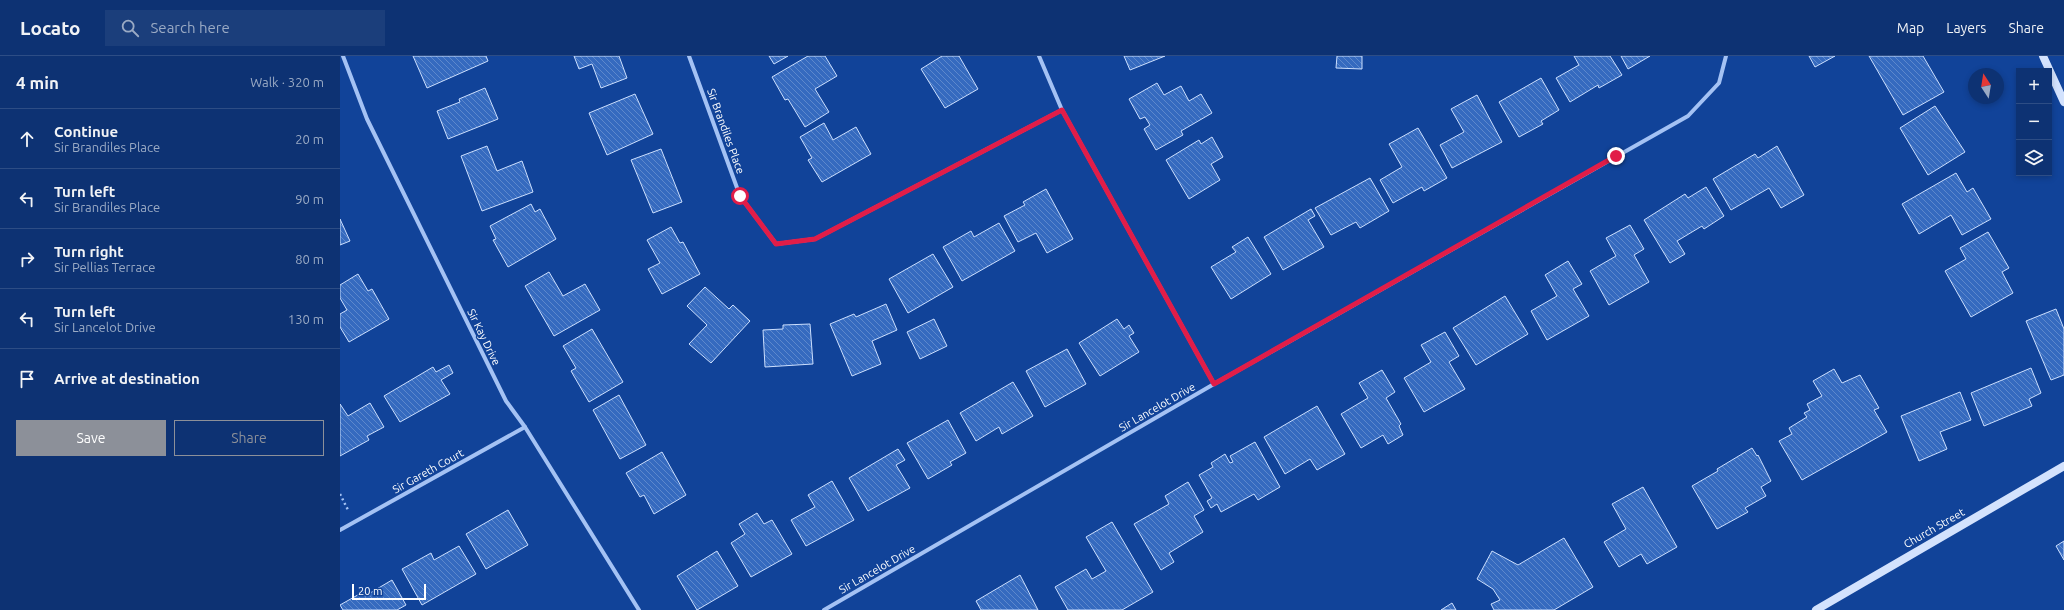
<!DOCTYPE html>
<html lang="en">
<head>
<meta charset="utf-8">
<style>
  :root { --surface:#0d3273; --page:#1b3e7b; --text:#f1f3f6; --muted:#9aaac4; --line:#2d4d85; --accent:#8c9099 }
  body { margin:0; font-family:Ubuntu,sans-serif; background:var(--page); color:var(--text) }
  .controls { position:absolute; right:12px; top:12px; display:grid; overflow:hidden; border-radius:0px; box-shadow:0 2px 6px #0003 }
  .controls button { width:36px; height:36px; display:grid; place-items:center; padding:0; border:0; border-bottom:1px solid var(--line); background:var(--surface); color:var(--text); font:20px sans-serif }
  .compass { position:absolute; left:1628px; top:12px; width:36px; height:36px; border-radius:50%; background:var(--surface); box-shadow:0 2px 6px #0003; rotate:348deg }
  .scale { position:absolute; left:12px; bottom:10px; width:74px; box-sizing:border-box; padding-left:4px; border:2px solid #fff; border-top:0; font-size:11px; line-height:14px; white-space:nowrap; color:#fff; -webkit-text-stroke:3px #114399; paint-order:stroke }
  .stop { position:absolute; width:12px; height:12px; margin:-9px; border:3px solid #e11d48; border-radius:50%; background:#fff }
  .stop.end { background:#e11d48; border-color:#fff; box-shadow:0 1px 4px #0008 }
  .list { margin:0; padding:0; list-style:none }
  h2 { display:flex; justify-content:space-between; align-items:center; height:52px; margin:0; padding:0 16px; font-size:17px }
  h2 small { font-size:13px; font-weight:400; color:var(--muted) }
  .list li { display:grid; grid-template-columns:26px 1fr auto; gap:12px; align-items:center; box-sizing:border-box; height:60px; padding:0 16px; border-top:1px solid var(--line) }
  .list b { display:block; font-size:15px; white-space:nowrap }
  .list p { margin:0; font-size:13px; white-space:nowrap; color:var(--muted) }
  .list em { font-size:13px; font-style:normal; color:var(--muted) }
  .actions { display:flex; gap:8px; padding:12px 16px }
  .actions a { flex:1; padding:9px 0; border:1px solid var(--accent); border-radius:0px; text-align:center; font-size:14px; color:var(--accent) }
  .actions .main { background:var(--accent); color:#fff }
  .icon { flex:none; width:22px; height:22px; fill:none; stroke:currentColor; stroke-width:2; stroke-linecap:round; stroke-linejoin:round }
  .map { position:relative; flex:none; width:1724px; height:554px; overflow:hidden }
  header { display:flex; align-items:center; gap:24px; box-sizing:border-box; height:56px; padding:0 20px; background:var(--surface); border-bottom:1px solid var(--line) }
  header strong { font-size:19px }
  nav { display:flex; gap:22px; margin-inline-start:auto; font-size:14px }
  .search { width:280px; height:36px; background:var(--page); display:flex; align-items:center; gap:10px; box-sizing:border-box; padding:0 14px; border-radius:0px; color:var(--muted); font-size:15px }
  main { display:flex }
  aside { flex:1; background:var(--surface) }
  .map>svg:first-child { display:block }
  .building { fill:url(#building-back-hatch); stroke:#ccdffe }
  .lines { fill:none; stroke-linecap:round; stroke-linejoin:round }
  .path { stroke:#a4c2f4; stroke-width:2.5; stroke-dasharray:2 3; stroke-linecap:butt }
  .street { stroke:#a4c2f4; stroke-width:4 }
  .secondary { stroke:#d3e2fd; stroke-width:8 }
  .route { stroke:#e11d48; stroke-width:5 }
  .labels { text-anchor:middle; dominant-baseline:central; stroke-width:3; stroke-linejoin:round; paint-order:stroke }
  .street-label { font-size:11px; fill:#fff; stroke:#114399 }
</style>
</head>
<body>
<header>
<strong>Locato</strong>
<div class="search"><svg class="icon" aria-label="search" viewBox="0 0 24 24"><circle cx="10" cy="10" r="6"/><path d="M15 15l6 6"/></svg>Search here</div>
<nav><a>Map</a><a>Layers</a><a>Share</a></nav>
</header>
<main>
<aside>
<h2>4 min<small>Walk · 320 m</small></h2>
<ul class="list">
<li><svg class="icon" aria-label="ahead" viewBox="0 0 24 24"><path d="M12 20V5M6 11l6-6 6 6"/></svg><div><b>Continue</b><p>Sir Brandiles Place</p></div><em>20 m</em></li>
<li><svg class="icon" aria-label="left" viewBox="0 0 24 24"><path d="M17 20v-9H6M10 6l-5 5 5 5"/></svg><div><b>Turn left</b><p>Sir Brandiles Place</p></div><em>90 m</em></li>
<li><svg class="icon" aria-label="right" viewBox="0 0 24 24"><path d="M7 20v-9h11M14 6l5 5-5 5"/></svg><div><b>Turn right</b><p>Sir Pellias Terrace</p></div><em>80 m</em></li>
<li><svg class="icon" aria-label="left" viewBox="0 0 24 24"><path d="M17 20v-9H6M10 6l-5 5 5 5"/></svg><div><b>Turn left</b><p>Sir Lancelot Drive</p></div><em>130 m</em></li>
<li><svg class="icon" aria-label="arrive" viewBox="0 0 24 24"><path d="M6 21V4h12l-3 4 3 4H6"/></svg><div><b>Arrive at destination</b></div></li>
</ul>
<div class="actions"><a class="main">Save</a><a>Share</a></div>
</aside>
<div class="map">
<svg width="1724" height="554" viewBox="0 0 1724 554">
  <defs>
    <pattern id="building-back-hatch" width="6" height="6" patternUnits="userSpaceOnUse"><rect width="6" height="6" fill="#356abf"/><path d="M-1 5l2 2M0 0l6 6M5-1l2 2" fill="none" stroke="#5d88cc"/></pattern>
  </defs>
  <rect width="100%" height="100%" fill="#114399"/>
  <!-- building -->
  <g class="building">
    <path d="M73,0H146L148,5L87,32Z"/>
    <path d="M234,0H279L287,22L261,32L252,8L239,13Z"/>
    <path d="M429,0H448L434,8Z"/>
    <path d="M468,0H485L497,20L475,33L489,56L465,71L448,43L445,44L432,21Z"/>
    <path d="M602,0H619L638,33L605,52L581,13Z"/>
    <path d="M784,0H825L790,14Z"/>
    <path d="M997,0H1022V13L996,12Z"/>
    <path d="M1234,0H1270L1282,19L1259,32L1258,29L1230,46L1216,22L1239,9Z"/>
    <path d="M1281,0H1310L1288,13Z"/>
    <path d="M1469,0H1495L1475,11Z"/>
    <path d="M1529,0H1583L1604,36L1563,59Z"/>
    <path d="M1201,22L1219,54L1201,65L1203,68L1179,81L1159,46Z"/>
    <path d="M817,27L824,39L841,30L849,45L861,38L872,57L841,75L843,79L816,94L804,73L810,69L805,61L800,63L789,43Z"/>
    <path d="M145,32L158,63L108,83L97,55L120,46L119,43Z"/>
    <path d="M295,38L313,78L267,99L249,57Z"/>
    <path d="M1137,39L1162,86L1112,112L1100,89L1124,76L1111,53Z"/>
    <path d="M1595,50L1625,96L1588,119L1560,72Z"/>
    <path d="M484,67L493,84L516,71L531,98L482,126L468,104L472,102L460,81Z"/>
    <path d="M1078,72L1107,122L1084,135L1082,131L1053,147L1040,124L1062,111L1049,88Z"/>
    <path d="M872,81L883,101L871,108L880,124L849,143L826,104L859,84L861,88Z"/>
    <path d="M147,90L157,115L182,105L193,136L142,155L121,100Z"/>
    <path d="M1437,90L1464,139L1441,152L1429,132L1391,154L1373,123L1415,98L1418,102Z"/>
    <path d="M321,93L342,146L313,157L291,104Z"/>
    <path d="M1616,117L1627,136L1633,132L1651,163L1622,179L1611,159L1579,178L1562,148Z"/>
    <path d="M1030,122L1049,155L1020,172L1016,166L991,179L975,152Z"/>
    <path d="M1366,131L1384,160L1364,173L1362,170L1337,185L1345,198L1330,207L1304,164L1345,138L1348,142Z"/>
    <path d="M706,133L733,183L707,197L696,177L678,186L664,160L685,149L683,146Z"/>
    <path d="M191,148L195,156L200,153L216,183L168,211L153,184L156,183L150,170Z"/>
    <path d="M971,153L975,160L968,164L984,191L943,214L924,181Z"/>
    <path d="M0,163L10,185L0,189Z"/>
    <path d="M659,167L675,195L622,225L603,191L631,175L634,181Z"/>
    <path d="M1290,169L1304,193L1294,199L1309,226L1269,249L1250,215L1276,200L1266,182Z"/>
    <path d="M331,171L340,187L343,186L360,218L322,238L308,213L320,207L307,184Z"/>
    <path d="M1648,176L1669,212L1662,216L1673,237L1631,261L1605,215L1626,203L1620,192Z"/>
    <path d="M908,181L931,218L891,243L871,211L896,196L892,191Z"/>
    <path d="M593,198L613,231L568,257L549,223Z"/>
    <path d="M1228,205L1242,228L1233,233L1249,260L1207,284L1191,255L1217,240L1205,219Z"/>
    <path d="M209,216L223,240L245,228L260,254L214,280L185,230Z"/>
    <path d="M18,218L28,235L32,233L49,263L9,286L0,271V258L7,254L0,242V229Z"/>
    <path d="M365,231L389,253L393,249L410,265L371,307L349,288L367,269L347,250Z"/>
    <path d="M1165,240L1188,278L1136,309L1113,272Z"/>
    <path d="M546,248L557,274L532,285L541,308L512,320L490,268L514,258L516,261Z"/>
    <path d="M1716,253L1724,273V319L1711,324L1686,265Z"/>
    <path d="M594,263L607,290L580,303L567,276Z"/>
    <path d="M777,263L784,273L789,269L794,277L789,280L799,296L760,320L739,287Z"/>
    <path d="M470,268L473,308L425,311L423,274L443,273V269Z"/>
    <path d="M252,273L283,326L249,346L231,315L236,312L223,290Z"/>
    <path d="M1105,276L1119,300L1109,306L1125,333L1084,356L1064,322L1091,306L1081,289Z"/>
    <path d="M727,293L746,328L705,351L686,315Z"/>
    <path d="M109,309L113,317L101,324L110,338L60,366L44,340L93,311L96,316Z"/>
    <path d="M1691,312L1701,337L1689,343L1692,350L1644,370L1631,337Z"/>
    <path d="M1494,313L1502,327L1520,319L1539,352L1534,354L1547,376L1462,424L1439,385L1452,378L1449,372L1467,361L1464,357L1470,354L1467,348L1482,340L1473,325Z"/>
    <path d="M1042,314L1055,336L1046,342L1061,368L1059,370L1063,379L1048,388L1043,379L1021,392L1001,358L1028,342L1019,327Z"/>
    <path d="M673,326L693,360L662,378L659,371L636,385L620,357Z"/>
    <path d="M1620,336L1631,364L1600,376L1607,393L1579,405L1561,360Z"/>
    <path d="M279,339L306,389L280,403L253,354Z"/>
    <path d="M30,347L44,371L27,380L29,384L0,400V348L8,360Z"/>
    <path d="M977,350L1005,398L977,414L970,403L945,418L924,381Z"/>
    <path d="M608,364L626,397L610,406L612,409L588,423L567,387Z"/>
    <path d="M915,386L940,431L918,444L914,438L881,456L877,448L871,452L867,445L872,442L859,419L873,411L871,407L885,398L890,407L893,406L890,400Z"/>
    <path d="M1412,392L1417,400L1418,399L1431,425L1421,431L1426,440L1405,452L1408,456L1377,473L1352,430L1378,415L1377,413Z"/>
    <path d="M558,393L565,404L556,409L570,432L528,455L509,422Z"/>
    <path d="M322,396L346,439L314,458L304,439L300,441L286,417Z"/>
    <path d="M492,425L514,464L466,490L451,464L475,451L468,439Z"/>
    <path d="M848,426L864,454L854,460L863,476L829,497L834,506L821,514L794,468L829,448L825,440Z"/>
    <path d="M1303,431L1337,491L1307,508L1301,498L1279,511L1264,486L1286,473L1272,448Z"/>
    <path d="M168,454L188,489L146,513L126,478Z"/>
    <path d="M417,457L424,468L432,464L452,498L411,521L391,487L405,478L399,468Z"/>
    <path d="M772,466L813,536L782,554H728L715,531L746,513L752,523L766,515L746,481Z"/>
    <path d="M1224,482L1253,531L1214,554H1154L1151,548L1160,544L1153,533L1137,523L1152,495L1178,509Z"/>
    <path d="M1724,485V504L1716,490Z"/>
    <path d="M119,490L136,518L82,549L62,513L91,497L94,504Z"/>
    <path d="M377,495L398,530L357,554L337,520Z"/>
    <path d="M680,519L698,554H641L636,545Z"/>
    <path d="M52,524L66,549L57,554H3L0,549L23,536L25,540Z"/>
    <path d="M1112,547L1116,554H1101Z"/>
  </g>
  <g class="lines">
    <!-- path -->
    <path class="path" d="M0,438L8,454"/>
    <!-- street -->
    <g class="street">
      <path d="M3,0L27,63L166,345L185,371L299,554"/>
      <path d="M349,0L400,140L436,188L475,183L722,54"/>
      <path d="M699,0L722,54L874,328"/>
      <path d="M0,474L185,371"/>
      <path d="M484,554L874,328L1348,60L1379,27L1386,0"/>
    </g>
    <!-- secondary -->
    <g class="secondary">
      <path d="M1703,0L1724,46"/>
      <path d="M1476,554L1724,410"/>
    </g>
  </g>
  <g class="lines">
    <!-- route -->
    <path class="route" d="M400,140L436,188L475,183L722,54L874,328L1276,100"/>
  </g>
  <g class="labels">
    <!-- street labels -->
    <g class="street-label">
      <text transform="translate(386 75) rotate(70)">Sir Brandiles Place</text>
      <text transform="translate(144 281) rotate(64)">Sir Kay Drive</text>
      <text transform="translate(817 351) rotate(-30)">Sir Lancelot Drive</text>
      <text transform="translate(88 415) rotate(-29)">Sir Gareth Court</text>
      <text transform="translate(1594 472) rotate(-30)">Church Street</text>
      <text transform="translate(537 513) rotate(-30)">Sir Lancelot Drive</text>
    </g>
  </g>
</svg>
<div class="controls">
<button>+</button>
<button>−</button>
<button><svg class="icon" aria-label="layers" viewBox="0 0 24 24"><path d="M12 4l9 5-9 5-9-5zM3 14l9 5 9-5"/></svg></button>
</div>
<svg class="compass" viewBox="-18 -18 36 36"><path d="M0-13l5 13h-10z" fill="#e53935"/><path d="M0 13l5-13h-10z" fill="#9aaac4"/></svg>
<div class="scale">20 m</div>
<div class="stop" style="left:400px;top:140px"></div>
<div class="stop end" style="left:1276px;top:100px"></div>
</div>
</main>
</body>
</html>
